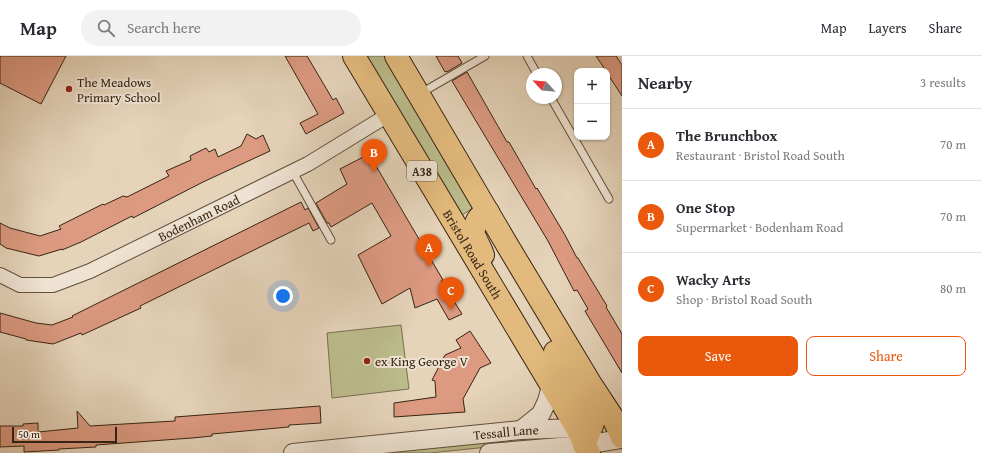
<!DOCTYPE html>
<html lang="en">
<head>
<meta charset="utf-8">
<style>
  :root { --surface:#fff; --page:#f2f2f3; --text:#2b2b33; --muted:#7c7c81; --line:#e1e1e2; --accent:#ea580c }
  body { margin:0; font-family:"Gentium Book Plus",serif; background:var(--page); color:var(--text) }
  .controls { position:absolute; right:12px; top:12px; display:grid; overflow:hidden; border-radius:8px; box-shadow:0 1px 3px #0004 }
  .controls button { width:36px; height:36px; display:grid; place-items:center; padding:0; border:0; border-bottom:1px solid var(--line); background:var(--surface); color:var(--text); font:20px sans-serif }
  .compass { position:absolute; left:526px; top:12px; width:36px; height:36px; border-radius:50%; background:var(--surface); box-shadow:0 1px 3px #0004; rotate:296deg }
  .scale { position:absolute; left:12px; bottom:10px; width:105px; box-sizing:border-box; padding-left:4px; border:2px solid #372412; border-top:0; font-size:11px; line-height:14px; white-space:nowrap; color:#372412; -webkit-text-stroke:3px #eee2d2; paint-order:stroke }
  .you { position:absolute; left:283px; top:240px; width:14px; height:14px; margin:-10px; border:3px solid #fff; border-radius:50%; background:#1a73e8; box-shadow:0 0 0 6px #1a73e833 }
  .badge { display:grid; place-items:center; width:26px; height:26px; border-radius:50%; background:var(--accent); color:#fff; font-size:13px; font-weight:700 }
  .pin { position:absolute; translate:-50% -33px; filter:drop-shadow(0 1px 2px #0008) }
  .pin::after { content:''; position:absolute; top:21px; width:14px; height:12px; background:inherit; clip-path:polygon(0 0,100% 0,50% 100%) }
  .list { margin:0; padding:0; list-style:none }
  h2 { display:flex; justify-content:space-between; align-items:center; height:52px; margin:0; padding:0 16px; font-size:17px }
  h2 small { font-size:13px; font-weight:400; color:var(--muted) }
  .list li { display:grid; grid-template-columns:26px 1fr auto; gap:12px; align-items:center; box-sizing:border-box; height:72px; padding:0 16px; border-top:1px solid var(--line) }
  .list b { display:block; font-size:15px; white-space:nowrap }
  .list p { margin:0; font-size:13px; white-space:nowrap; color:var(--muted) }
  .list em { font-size:13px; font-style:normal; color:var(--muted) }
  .actions { display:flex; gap:8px; padding:12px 16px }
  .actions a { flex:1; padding:9px 0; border:1px solid var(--accent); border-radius:8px; text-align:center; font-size:14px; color:var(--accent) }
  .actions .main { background:var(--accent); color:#fff }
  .icon { flex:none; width:22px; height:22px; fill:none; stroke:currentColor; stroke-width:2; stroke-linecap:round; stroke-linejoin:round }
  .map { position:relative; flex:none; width:622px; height:397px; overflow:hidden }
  header { display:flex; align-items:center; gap:24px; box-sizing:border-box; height:56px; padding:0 20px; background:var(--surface); border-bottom:1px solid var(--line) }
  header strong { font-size:19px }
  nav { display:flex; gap:22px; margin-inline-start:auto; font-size:14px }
  .search { width:280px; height:36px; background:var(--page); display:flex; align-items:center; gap:10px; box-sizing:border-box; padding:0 14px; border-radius:22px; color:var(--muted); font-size:15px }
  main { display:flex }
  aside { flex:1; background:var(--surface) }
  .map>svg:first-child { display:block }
  .green { fill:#bbbb8b; stroke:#79704e }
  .building { fill:#dc9a81; stroke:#372412 }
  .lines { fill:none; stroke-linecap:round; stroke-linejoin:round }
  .service-casing { stroke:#62503c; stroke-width:9 }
  .minor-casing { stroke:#62503c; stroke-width:16 }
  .tertiary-casing { stroke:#62503c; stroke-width:20 }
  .trunk-casing { stroke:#372412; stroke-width:24 }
  .service { stroke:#eee2d2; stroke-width:7 }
  .minor { stroke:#eee2d2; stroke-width:14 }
  .tertiary { stroke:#eee2d2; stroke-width:18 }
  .trunk { stroke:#e2ba7d; stroke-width:22 }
  .poi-dot { fill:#8f2418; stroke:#eee2d2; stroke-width:1.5 }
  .labels { text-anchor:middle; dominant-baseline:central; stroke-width:4; stroke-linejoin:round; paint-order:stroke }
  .shield { fill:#eee2d2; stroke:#6e5d4c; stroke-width:1 }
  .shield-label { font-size:12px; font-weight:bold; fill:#372412 }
  .poi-label { font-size:13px; fill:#372412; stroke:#eee2d2; text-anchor:start }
  .street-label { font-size:13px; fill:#372412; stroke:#eee2d2 }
</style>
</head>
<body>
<header>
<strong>Map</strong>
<div class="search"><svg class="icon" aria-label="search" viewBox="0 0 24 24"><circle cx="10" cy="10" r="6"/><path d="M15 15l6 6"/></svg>Search here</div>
<nav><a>Map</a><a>Layers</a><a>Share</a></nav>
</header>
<main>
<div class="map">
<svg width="622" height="397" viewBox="0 0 622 397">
  <rect width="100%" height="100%" fill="#e5d3ba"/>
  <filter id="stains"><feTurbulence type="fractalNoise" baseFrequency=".005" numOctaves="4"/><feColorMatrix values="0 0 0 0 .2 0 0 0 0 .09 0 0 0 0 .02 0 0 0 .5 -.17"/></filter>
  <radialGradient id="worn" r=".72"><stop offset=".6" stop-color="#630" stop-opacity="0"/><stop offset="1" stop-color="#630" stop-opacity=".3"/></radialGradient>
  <!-- green -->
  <g class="green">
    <path d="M363,0H389L477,149L458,162Z"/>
    <path d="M401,269L409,333L332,342L327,277Z"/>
    <path d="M553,380L555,384L430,397H345Z"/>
  </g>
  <!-- building -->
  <g class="building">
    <path d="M0,0H66L41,48L0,27Z"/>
    <path d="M285,0H307L333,44L336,42L344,57L306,78L300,67L318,58Z"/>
    <path d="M436,0H458L462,7L447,16V15L445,16Z"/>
    <path d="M596,0H616L622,9V40L607,17V15H606Z"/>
    <path d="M467,16L507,86H509L536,133L537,132L565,179L577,202H578L607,250L606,251L622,278V317L585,255L588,253L577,234L574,235L548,185L452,25Z"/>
    <path d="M247,78L256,83L263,79L270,95L203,126L133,162L132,160L81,186L62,194V193L39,200L6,192L0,188V167L10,172L40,180L61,173L59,170L103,148L104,149L123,140L127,141L169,120L166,115L191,104L190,100L206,92L209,96L215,93L218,101L241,90Z"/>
    <path d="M369,98L443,224L441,225L462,258L449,264L437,243L415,252L410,232L382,248L358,199L391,180L372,147L331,171L329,167H327L316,147L347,128L340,113Z"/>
    <path d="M301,146L305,154L308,152L319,172L313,175L309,167L140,250L141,252L82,279L81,277L53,288L26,284V283L0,276V257L36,267L52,269L73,261L72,260Z"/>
    <path d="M470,275L491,307L480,312L463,343L465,356L394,361V347L436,341L435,325L432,324L445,299L461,292L456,284Z"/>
    <path d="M320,350L321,367L289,369V371L212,378V380L192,382L96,389V391L59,393V394L24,396V390L0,391V370H23V368L38,367V376L78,372L77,355L90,370L175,365V361Z"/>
  </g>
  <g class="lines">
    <!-- service casing -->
    <g class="service-casing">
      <g id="service">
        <path d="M527,0L537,18"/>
        <path d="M421,37L485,0"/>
        <path d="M551,42L609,143"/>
        <path d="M293,116L331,184"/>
      </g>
    </g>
    <!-- minor casing -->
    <g class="minor-casing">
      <g id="minor">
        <path id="s1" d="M0,219L20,229H53L90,215L308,108L388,59"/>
      </g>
    </g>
    <!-- tertiary casing -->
    <g class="tertiary-casing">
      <g id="tertiary">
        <path d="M521,374L541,358L547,345L551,330"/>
        <path id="s2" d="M293,397L521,374L577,372L589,369"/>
        <path d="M489,397L584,389L622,383"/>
      </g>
    </g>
    <!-- trunk casing -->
    <g class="trunk-casing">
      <g id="trunk">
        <path id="s3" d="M354,0L577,372L589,397"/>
        <path d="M396,0L506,187L590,327L613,362L622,381"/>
        <path d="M483,199L481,194L473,177C476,166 477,160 488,156"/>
        <path d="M555,296L593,367L584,389"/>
      </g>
    </g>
    <!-- service -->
    <use href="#service" class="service"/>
    <!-- minor -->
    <use href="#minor" class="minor"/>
    <!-- tertiary -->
    <use href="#tertiary" class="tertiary"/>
    <!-- trunk -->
    <use href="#trunk" class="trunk"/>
  </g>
  <!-- markers -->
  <g class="poi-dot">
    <circle cx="69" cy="33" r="4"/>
    <circle cx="367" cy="305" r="4"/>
  </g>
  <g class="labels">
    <!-- shield labels -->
    <rect class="shield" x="407" y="105" width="30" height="20" rx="3"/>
    <g class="shield-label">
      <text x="422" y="115">A38</text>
    </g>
    <!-- poi labels -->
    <g class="poi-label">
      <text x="77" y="26">The Meadows<tspan x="77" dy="15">Primary School</tspan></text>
      <text x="375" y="305">ex King George V</text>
    </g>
    <!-- street labels -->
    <g class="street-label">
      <text stroke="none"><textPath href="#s1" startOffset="216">Bodenham Road</textPath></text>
      <text stroke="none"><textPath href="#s3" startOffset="231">Bristol Road South</textPath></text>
      <text stroke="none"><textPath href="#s2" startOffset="214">Tessall Lane</textPath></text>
    </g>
  </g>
  <rect width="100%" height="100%" filter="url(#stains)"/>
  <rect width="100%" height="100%" fill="url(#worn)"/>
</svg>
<div class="controls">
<button>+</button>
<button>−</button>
</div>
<svg class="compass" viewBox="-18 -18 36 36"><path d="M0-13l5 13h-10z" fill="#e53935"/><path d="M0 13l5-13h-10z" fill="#7c7c81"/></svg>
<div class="scale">50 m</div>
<div class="you"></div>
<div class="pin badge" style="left:429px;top:211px">A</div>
<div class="pin badge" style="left:374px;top:116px">B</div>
<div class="pin badge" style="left:451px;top:254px">C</div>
</div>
<aside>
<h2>Nearby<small>3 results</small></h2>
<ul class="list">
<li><span class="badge">A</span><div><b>The Brunchbox</b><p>Restaurant · Bristol Road South</p></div><em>70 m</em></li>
<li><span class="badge">B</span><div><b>One Stop</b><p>Supermarket · Bodenham Road</p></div><em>70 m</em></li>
<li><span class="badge">C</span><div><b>Wacky Arts</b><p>Shop · Bristol Road South</p></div><em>80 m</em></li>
</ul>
<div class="actions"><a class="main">Save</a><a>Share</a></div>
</aside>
</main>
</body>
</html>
